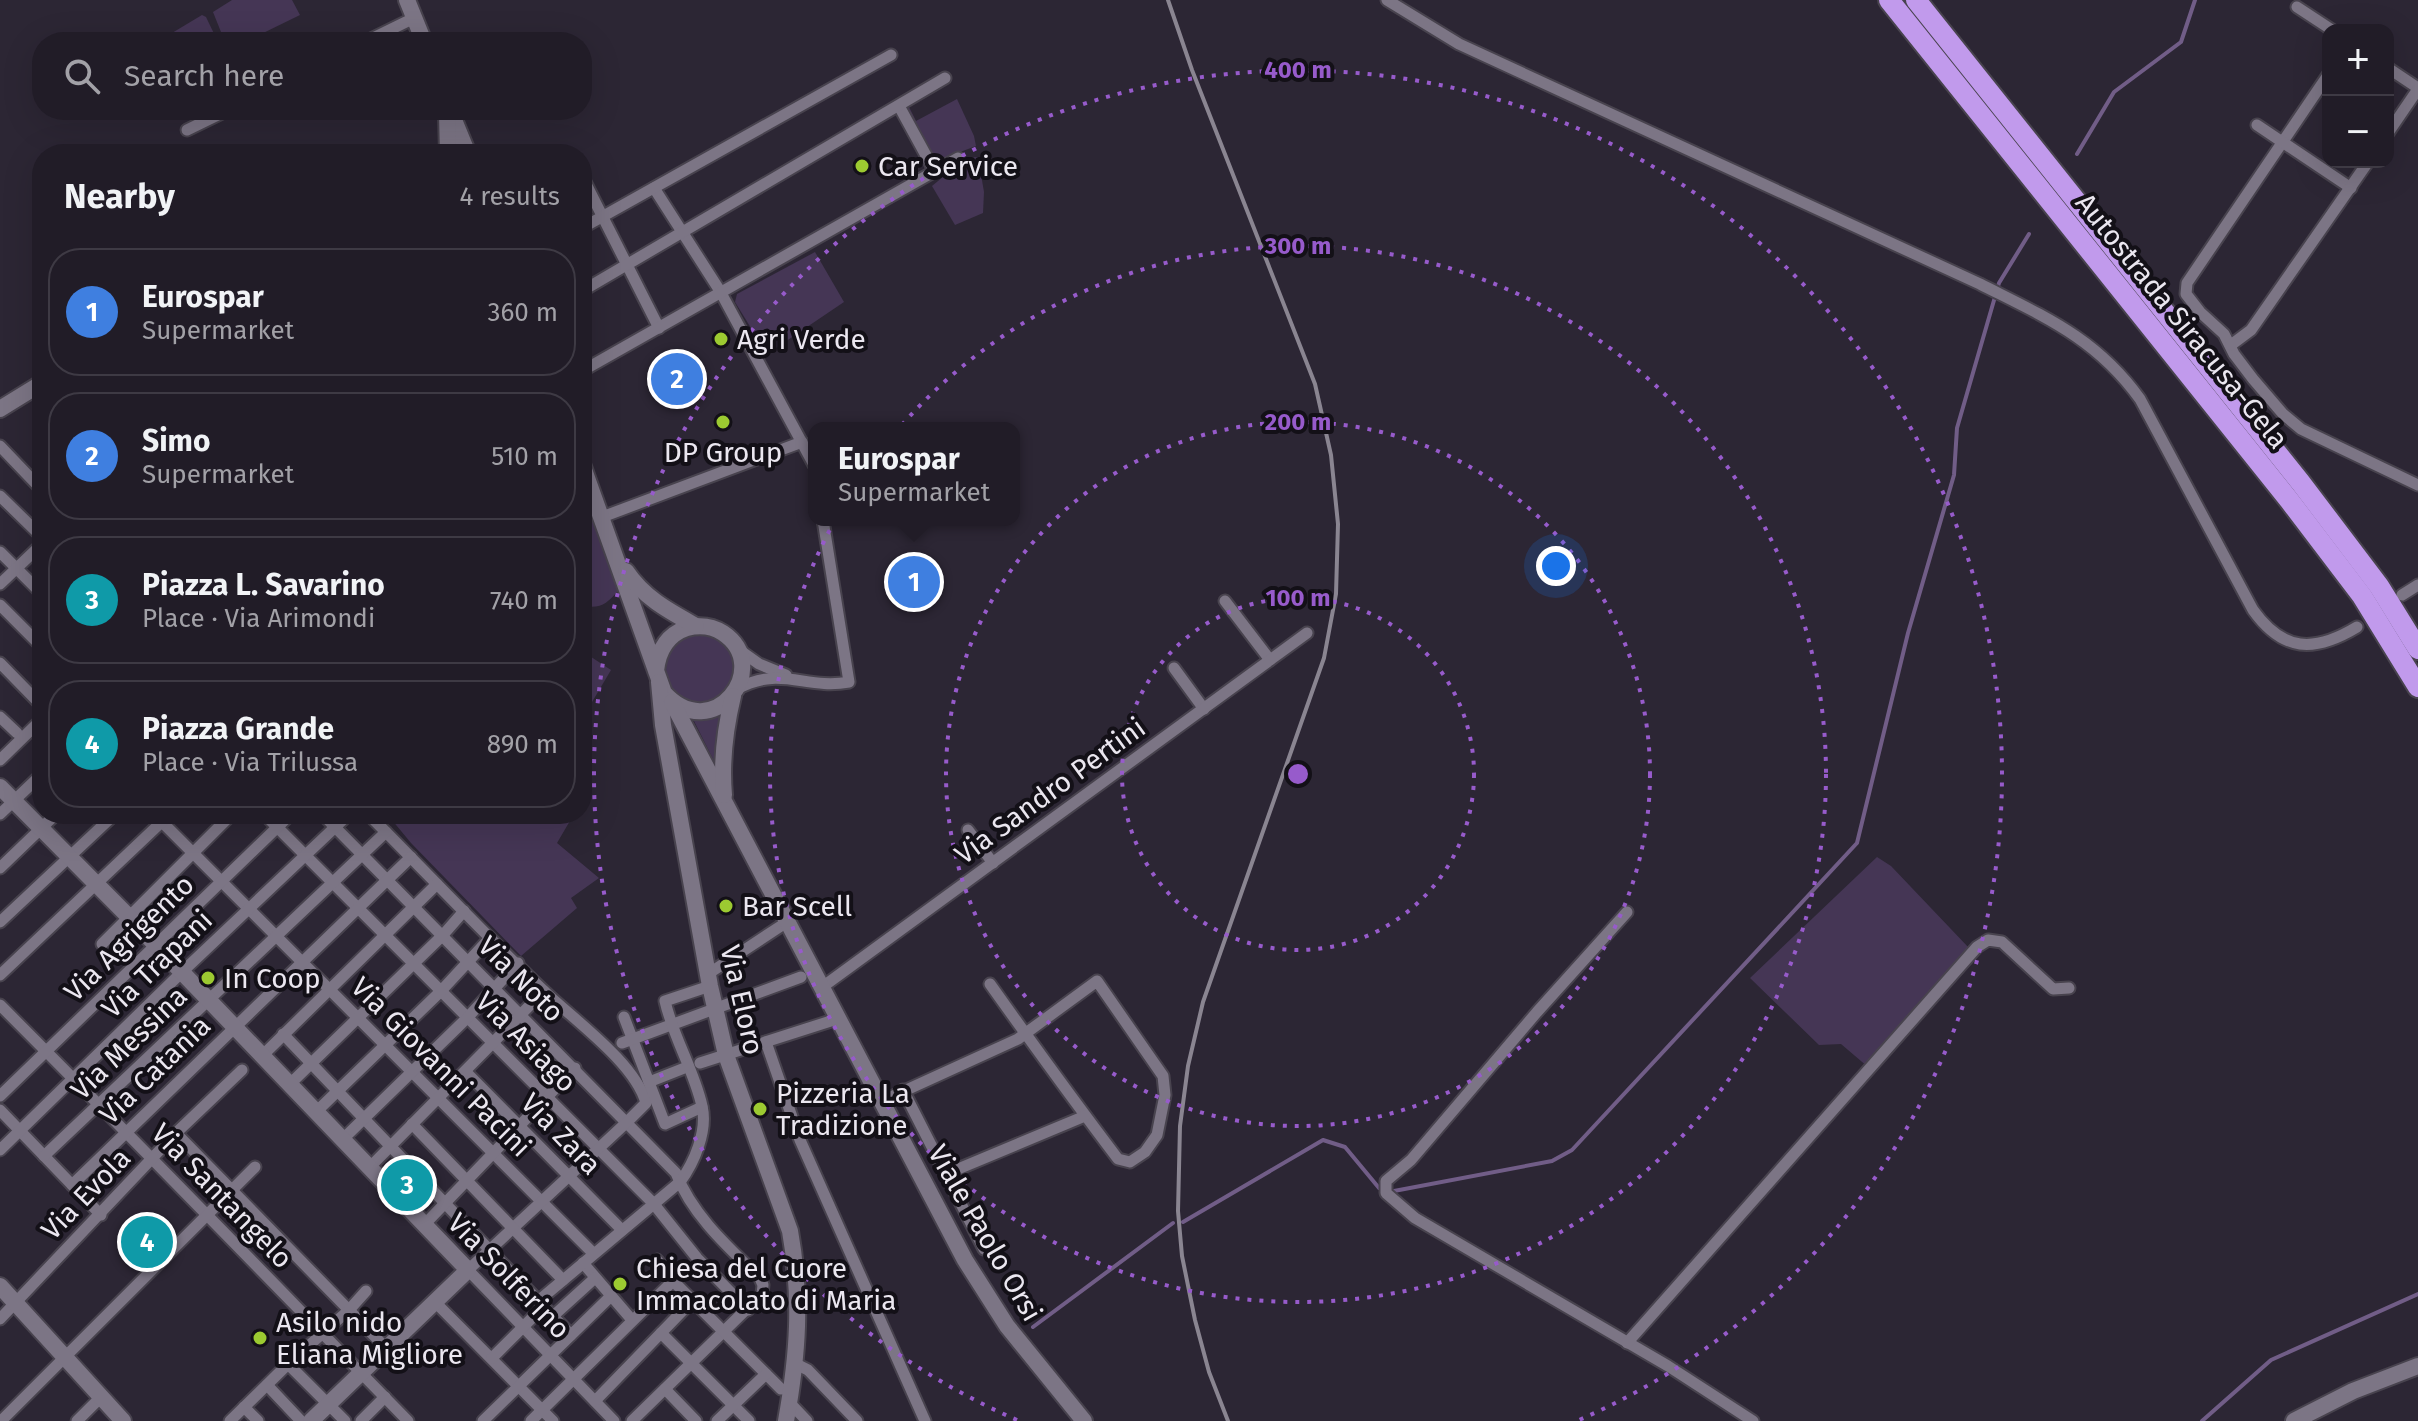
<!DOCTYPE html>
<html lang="en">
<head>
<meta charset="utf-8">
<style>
  :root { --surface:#211c27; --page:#29252f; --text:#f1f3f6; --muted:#a2a1a7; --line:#3e3a44; --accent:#9cca31 }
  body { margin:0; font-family:"Fira Sans",sans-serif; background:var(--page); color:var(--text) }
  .controls { position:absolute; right:24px; top:24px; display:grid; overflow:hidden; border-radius:16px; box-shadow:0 8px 32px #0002 }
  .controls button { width:72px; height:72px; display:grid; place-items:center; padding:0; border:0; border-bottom:2px solid var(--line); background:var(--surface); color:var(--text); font:40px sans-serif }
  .you { position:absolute; left:1556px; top:566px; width:28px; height:28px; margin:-20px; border:6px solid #fff; border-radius:50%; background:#1a73e8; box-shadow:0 0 0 12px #1a73e833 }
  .badge { display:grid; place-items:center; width:52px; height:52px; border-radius:50%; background:var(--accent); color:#fff; font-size:26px; font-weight:700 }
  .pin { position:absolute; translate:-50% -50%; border:4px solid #fff; box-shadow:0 2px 8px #0006 }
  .popup { position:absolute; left:808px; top:422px; width:212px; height:104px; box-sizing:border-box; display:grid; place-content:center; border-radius:16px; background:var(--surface); filter:drop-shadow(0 2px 6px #0005); font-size:26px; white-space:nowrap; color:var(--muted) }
  .popup b { font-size:30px; color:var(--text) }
  .popup::after { content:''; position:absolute; left:50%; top:100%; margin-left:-16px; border:16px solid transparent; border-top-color:var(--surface) }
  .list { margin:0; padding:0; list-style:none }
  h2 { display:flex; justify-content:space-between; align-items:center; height:104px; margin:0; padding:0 32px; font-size:34px }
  h2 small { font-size:26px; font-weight:400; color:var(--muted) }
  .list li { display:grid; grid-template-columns:52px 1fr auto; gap:24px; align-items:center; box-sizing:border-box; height:128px; margin:0 16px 16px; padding:0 16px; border:2px solid var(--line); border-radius:32px }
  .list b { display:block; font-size:30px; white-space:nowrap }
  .list p { margin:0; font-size:26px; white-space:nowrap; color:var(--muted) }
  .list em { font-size:26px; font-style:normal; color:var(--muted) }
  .icon { flex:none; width:44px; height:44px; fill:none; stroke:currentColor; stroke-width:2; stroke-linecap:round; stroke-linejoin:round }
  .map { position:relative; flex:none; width:2418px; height:1421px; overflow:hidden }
  .search { position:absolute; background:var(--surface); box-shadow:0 8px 32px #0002; left:32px; top:32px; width:560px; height:88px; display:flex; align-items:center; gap:20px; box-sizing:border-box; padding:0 28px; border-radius:32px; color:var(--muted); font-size:30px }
  .panel { position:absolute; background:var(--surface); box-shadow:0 8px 32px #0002; left:32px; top:144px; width:560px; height:680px; border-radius:32px }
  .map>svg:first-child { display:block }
  .green { fill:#453655 }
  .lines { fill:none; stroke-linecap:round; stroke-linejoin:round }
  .stream { stroke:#715d87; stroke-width:4 }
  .street-casing { stroke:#48434e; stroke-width:15 }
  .secondary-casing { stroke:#48434e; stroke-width:20 }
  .highway-casing { stroke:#48434e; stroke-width:24 }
  .street { stroke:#7c7585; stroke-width:11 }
  .secondary { stroke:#7c7585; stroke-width:16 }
  .highway { stroke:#c19aec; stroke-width:20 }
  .rail { stroke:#8a8591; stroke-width:4 }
  .ring { fill:none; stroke:#975bcb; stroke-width:4; stroke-dasharray:4 8 }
  .poi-dot { fill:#9cca31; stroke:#131017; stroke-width:3 }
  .labels { text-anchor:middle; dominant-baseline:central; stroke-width:8; stroke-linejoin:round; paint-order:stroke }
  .poi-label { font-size:28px; fill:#ebe7f0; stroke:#131017; text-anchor:start }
  .street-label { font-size:28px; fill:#ebe7f0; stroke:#131017 }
  .centre { fill:#975bcb; stroke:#131017; stroke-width:4 }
  .ring-label { font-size:24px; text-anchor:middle; font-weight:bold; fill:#975bcb; stroke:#131017; stroke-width:8; stroke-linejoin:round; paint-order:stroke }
</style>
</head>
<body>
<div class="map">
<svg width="2418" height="1421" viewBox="0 0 2418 1421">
  <rect width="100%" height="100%" fill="#2c2634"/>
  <!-- green -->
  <g class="green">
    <path d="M232,0H292L300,15L245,42H225L213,12Z"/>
    <path d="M202,15L206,17L218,42H157Z"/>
    <path d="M957,99L974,136L976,146L934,162L906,107L908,105L916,121Z"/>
    <path d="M978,157L984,192L983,213L955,225L932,186L966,158Z"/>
    <path d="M815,252L844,302L767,354L735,302L737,294Z"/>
    <path d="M582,492L619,590C606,604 602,609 582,606Z"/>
    <circle cx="700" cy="669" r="34"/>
    <path d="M582,651L611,670L582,719Z"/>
    <path d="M721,712L715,763L693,719L716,716Z"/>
    <path d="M387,814H574L557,843L599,878L571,898L577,908L521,956L411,843Z"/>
    <path d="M1877,857L1891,866L1969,948L1968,952L1868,1067L1841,1044L1819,1045L1750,978Z"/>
  </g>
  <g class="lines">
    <!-- stream -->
    <g class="stream">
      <path d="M2077,154L2114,92L2181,42L2195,0"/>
      <path d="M1394,1191L1552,1161L1572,1150L1857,843L1908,633L1954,475L1957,428L1999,283L2029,234"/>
      <path d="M1183,1222L1323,1140L1345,1147L1379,1188"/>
      <path d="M1033,1327L1173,1223"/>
      <path d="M2202,1421L2271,1360L2418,1294"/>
    </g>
    <!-- street casing -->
    <g class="street-casing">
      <g id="street">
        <path d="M1387,0L1459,44L1980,284C2045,317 2096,338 2140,399L2253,610C2283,652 2314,653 2357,627"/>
        <path d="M2297,7L2332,30"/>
        <path d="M365,42L414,18"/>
        <path d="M2388,68L2418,88"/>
        <path d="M2328,75L2187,283L2186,294L2200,312L2224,334L2234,354L2253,379L2283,414L2301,429L2418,485"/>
        <path d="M899,106L934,170"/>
        <path d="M2257,125L2351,188"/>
        <path d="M187,130L228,110"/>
        <path d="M2388,133L2418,89"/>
        <path d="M582,176L659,328"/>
        <path d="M654,188L720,291L814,465"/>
        <path d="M582,228L891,55"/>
        <path d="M582,291L945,78"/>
        <path d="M2231,345L2251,330L2368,162"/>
        <path d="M582,371L958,158"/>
        <path d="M0,446L42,490"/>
        <path d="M0,496L42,537"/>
        <path d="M602,517L802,442"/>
        <path d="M0,552L42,594"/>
        <path d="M0,584L42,544"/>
        <path d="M2402,595L2418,585"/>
        <path d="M1225,601L1270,660"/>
        <path d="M0,605L42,647"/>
        <path d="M738,649L759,664L786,675"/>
        <path d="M0,663L42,706"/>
        <path d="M1174,668L1204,709"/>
        <path d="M737,689C781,665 805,690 849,682L823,520"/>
        <path d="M0,717L17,733"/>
        <path d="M0,760L42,719"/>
        <path d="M0,814L42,774"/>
        <path d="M154,814L593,1253"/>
        <path d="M264,814L653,1203L697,1258L748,1310"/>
        <path d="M322,814L676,1173C692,1215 729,1248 760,1278L763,1285L762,1294L632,1421"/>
        <path d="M368,814C427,873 484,934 544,991C574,1020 635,1063 646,1103L626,1123L468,1270L614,1421"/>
        <path d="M968,830L993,863"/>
        <path d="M0,868L56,814"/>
        <path d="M1627,912L1537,1012L1411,1160L1386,1181V1193L1415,1218L1668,1366L1753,1421"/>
        <path d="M0,922L115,814"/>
        <path d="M102,944L232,814"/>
        <path d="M708,974L787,922"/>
        <path d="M0,975L170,814"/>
        <path d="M821,988L1307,633"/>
        <path d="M0,1005C137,1142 272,1282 408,1421"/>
        <path d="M624,1017L665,1124L702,1107"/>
        <path d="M283,1034L571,1335"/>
        <path d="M766,1042L800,1140L925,1421"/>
        <path d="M622,1043L801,977"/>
        <path d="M262,1056L437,884"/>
        <path d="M700,1063L837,1019"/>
        <path d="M466,1072L622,1230"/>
        <path d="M649,1082L687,1067"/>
        <path d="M289,1085L443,935L464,911"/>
        <path d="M903,1090L984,1249"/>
        <path d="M0,1096L291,814"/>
        <path d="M880,1102L1018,1039L1026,1033L1097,981L1163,1076L1165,1095L1157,1135L1145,1152L1130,1162L1118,1159C1074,1101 1032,1043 990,984"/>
        <path d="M0,1110L101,1215"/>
        <path d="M316,1112L441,991L490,938"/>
        <path d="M412,1124L563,1280"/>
        <path d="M176,1133L387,1349"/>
        <path d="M343,1139L468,1017L518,963"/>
        <path d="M0,1150L181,973L349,814"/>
        <path d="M44,1156L386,832"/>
        <path d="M370,1167L544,991"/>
        <path d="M946,1174L1085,1116"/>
        <path d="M72,1185L411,857"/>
        <path d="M424,1225L575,1068"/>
        <path d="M657,1260L673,1281L781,1389"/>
        <path d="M583,1263L632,1320"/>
        <path d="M435,1302L553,1421"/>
        <path d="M537,1302L680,1182C694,1163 708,1131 702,1106C694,1070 673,1037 665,1001L710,986"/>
        <path d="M552,1317L595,1278"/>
        <path d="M0,1319L176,1133L242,1070"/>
        <path d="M661,1333L749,1421"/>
        <path d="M1627,1343L1977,947L1988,940L2002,942L2053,989L2069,988"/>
        <path d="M492,1358L542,1308"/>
        <path d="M288,1364L345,1421"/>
        <path d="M796,1364L808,1370L857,1421"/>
        <path d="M267,1385L301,1421"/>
        <path d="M665,1389L696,1421"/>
        <path d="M595,1401L693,1300"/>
        <path d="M789,1402L807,1421"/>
        <path d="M244,1407L258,1421"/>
        <path d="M1,1421L255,1167"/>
        <path d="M77,1421L101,1397"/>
        <path d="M230,1421L288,1364L349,1310L366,1291"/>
        <path d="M361,1421L385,1397"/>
        <path d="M483,1421L611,1296"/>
        <path d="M531,1421L673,1281"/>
        <path d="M717,1421L766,1374"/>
      </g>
    </g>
    <!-- secondary casing -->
    <g class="secondary-casing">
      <g id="secondary">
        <path d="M407,0L424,42"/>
        <path d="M450,110L468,154"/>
        <path d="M447,115L448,154"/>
        <path d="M0,409L42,383"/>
        <path d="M582,464L664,693C713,747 774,667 723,633C712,626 699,625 687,628C666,635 658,652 656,671"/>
        <path d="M626,571C644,598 669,611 696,626"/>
        <path d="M659,682L663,725L710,986L726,1055L790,1231C802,1299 798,1354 786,1421"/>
        <path d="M672,702L965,1260L1007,1326L1084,1421"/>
        <path d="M0,787L129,917L468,1270L311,1421"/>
        <path d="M724,795C721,761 725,729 733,696"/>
        <path d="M0,1286L123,1421"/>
        <path d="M2294,1421L2353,1391L2418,1366"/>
      </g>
    </g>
    <!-- highway casing -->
    <g class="highway-casing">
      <g id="highway">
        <path d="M1889,0L2289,500L2362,596L2418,687"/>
        <path d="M1916,0L2301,483L2379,586L2418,649"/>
      </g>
    </g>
    <!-- street -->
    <use href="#street" class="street"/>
    <!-- secondary -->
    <use href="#secondary" class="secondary"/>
    <!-- highway -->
    <use href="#highway" class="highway"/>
    <!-- rail -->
    <path class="rail" d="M1168,0L1192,70L1315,384L1331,455L1338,524L1336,594L1324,658L1203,1002L1188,1066L1180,1126L1178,1211L1182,1256L1195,1320L1209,1372L1228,1421"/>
  </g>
  <!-- distance rings -->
  <g class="ring">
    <circle cx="1298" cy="774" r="176"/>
    <circle cx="1298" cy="774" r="352"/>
    <circle cx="1298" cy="774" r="528"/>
    <path d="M1017 1420A704 704 0 1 1 1579 1420"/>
  </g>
  <!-- markers -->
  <g class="poi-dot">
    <circle cx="862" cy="166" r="8"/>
    <circle cx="721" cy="339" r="8"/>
    <circle cx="723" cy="422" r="8"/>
    <circle cx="726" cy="906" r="8"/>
    <circle cx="208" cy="978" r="8"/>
    <circle cx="760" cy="1109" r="8"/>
    <circle cx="620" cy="1284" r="8"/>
    <circle cx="260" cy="1338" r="8"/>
  </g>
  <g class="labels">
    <!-- poi labels -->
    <g class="poi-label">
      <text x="878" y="166">Car Service</text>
      <text x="737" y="339">Agri Verde</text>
      <text x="723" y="452" text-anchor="middle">DP Group</text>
      <text x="742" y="906">Bar Scell</text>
      <text x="224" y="978">In Coop</text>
      <text x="776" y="1093">Pizzeria La<tspan x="776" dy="32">Tradizione</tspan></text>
      <text x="636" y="1268">Chiesa del Cuore<tspan x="636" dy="32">Immacolato di Maria</tspan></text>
      <text x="276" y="1322">Asilo nido<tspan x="276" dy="32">Eliana Migliore</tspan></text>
    </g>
    <!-- street labels -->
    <g class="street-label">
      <text transform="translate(2182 321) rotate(51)">Autostrada Siracusa-Gela</text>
      <text transform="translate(1050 791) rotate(-36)">Via Sandro Pertini</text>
      <text transform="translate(129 938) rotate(-44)">Via Agrigento</text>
      <text transform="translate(157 964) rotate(-44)">Via Trapani</text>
      <text transform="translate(521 979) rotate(45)">Via Noto</text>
      <text transform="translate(742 1000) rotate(77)">Via Eloro</text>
      <text transform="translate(526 1042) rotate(45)">Via Asiago</text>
      <text transform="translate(129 1043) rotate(-44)">Via Messina</text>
      <text transform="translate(441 1067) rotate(45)">Via Giovanni Pacini</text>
      <text transform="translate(155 1070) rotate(-44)">Via Catania</text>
      <text transform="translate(561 1134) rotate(46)">Via Zara</text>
      <text transform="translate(86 1194) rotate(-46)">Via Evola</text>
      <text transform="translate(222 1196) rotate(46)">Via Santangelo</text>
      <text transform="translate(985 1233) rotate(60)">Viale Paolo Orsi</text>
      <text transform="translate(509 1276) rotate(46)">Via Solferino</text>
    </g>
  </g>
  <circle cx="1298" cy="774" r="12" class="centre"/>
  <g class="ring-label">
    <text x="1298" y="78">400 m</text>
    <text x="1298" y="254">300 m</text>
    <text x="1298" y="430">200 m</text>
    <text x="1298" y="606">100 m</text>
  </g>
</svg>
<div class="controls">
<button>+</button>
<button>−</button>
</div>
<div class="you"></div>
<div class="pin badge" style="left:914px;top:582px;background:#3f7fe0">1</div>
<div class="popup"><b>Eurospar</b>Supermarket</div>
<div class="pin badge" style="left:677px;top:379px;background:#3f7fe0">2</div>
<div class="pin badge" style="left:407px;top:1185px;background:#0f9aa8">3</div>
<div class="pin badge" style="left:147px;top:1242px;background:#0f9aa8">4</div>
<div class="search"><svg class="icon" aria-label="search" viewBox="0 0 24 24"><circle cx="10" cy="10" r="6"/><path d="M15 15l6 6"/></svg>Search here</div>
<section class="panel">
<h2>Nearby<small>4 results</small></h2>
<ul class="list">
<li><span class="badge" style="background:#3f7fe0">1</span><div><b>Eurospar</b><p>Supermarket</p></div><em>360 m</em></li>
<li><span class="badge" style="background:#3f7fe0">2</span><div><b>Simo</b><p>Supermarket</p></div><em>510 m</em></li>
<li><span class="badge" style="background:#0f9aa8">3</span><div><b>Piazza L. Savarino</b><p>Place · Via Arimondi</p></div><em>740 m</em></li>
<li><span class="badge" style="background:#0f9aa8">4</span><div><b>Piazza Grande</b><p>Place · Via Trilussa</p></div><em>890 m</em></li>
</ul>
</section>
</div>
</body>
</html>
